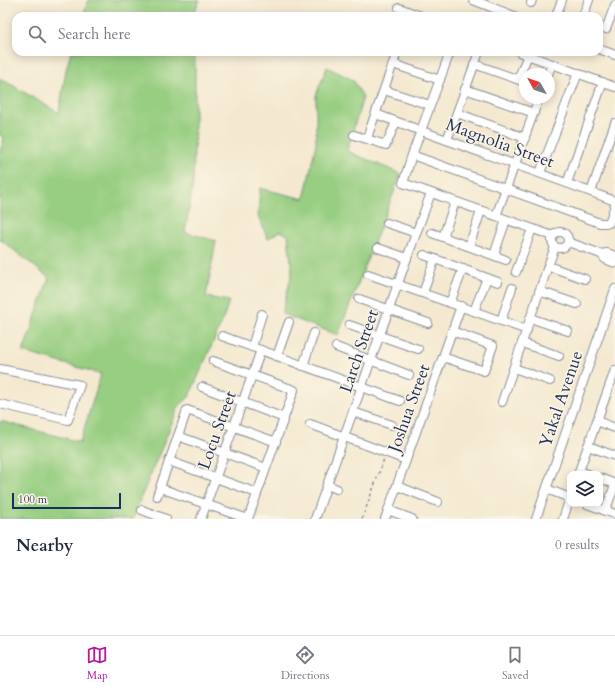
<!DOCTYPE html>
<html lang="en">
<head>
<meta charset="utf-8">
<style>
  :root { --surface:#fff; --page:#f2f2f3; --text:#1f2937; --muted:#747a83; --line:#e0e1e3; --accent:#b5179e }
  body { margin:0; font-family:Cardo,serif; background:var(--page); color:var(--text) }
  .controls { position:absolute; right:12px; bottom:12px; display:grid; overflow:hidden; border-radius:8px; box-shadow:0 2px 10px #0003 }
  .controls button { width:36px; height:36px; display:grid; place-items:center; padding:0; border:0; border-bottom:1px solid var(--line); background:var(--surface); color:var(--text); font:20px sans-serif }
  .compass { position:absolute; left:519px; top:68px; width:36px; height:36px; border-radius:50%; background:var(--surface); box-shadow:0 2px 10px #0003; rotate:310deg }
  .scale { position:absolute; left:12px; bottom:10px; width:109px; box-sizing:border-box; padding-left:4px; border:2px solid #1b2f5e; border-top:0; font-size:11px; line-height:14px; white-space:nowrap; color:#1b2f5e; -webkit-text-stroke:3px #fcf5e5; paint-order:stroke }
  .list { margin:0; padding:0; list-style:none }
  h2 { display:flex; justify-content:space-between; align-items:center; height:52px; margin:0; padding:0 16px; font-size:17px }
  h2 small { font-size:13px; font-weight:400; color:var(--muted) }
  .icon { flex:none; width:22px; height:22px; fill:none; stroke:currentColor; stroke-width:2; stroke-linecap:round; stroke-linejoin:round }
  .map { position:relative; flex:none; width:615px; height:519px; overflow:hidden }
  .search { position:absolute; background:var(--surface); box-shadow:0 2px 10px #0003; left:12px; right:12px; top:12px; height:44px; display:flex; align-items:center; gap:10px; box-sizing:border-box; padding:0 14px; border-radius:12px; color:var(--muted); font-size:15px }
  .sheet { height:116px; background:var(--surface) }
  nav { display:flex; justify-content:space-around; align-items:center; box-sizing:border-box; height:56px; border-top:1px solid var(--line); background:var(--surface); font-size:11px; color:var(--muted) }
  nav a { display:grid; justify-items:center; gap:2px }
  nav .on { color:var(--accent) }
  .map>svg:first-child { display:block }
  .green { fill:#97ce81; stroke:#597e70 }
  .lines { fill:none; stroke-linecap:round; stroke-linejoin:round }
  .minor-casing { stroke:#888c97; stroke-width:10 }
  .path { stroke:#888c97; stroke-width:1.5; stroke-dasharray:3 3; stroke-linecap:butt }
  .minor { stroke:#fff; stroke-width:8 }
  .labels { text-anchor:middle; dominant-baseline:central; stroke-width:3; stroke-linejoin:round; paint-order:stroke }
  .street-label { font-size:17px; fill:#1b2f5e; stroke:#fcf5e5 }
</style>
</head>
<body>
<div class="map">
<svg width="615" height="519" viewBox="0 0 615 519">
  <rect width="100%" height="100%" fill="#fcf5e5"/>
  <filter id="ink" filterUnits="userSpaceOnUse"><feTurbulence type="fractalNoise" baseFrequency=".025" numOctaves="2"/><feDisplacementMap in="SourceGraphic" scale="8" xChannelSelector="R" yChannelSelector="G"/><feConvolveMatrix kernelMatrix="1 2 1 2 8 2 1 2 1" color-interpolation-filters="sRGB"/></filter>
  <filter id="wash" filterUnits="userSpaceOnUse"><feTurbulence type="fractalNoise" baseFrequency=".012" numOctaves="4" result="noise"/><feDisplacementMap in="SourceGraphic" scale="16" xChannelSelector="R" yChannelSelector="G"/><feGaussianBlur stdDeviation="0.9" result="paint"/><feColorMatrix in="noise" values="0 0 0 0 0 0 0 0 0 0 0 0 0 0 0 0 0 1.4 0 .05"/><feComposite in="paint" operator="in"/></filter>
  <g filter="url(#wash)">
    <rect width="100%" height="100%" fill="#f4e9d0"/>
    <!-- green -->
    <g class="green">
      <path d="M88,0H200L194,12V16H83Z"/>
      <path d="M71,52H195V120L193,185L185,232L216,241L206,297L229,301L222,322L189,397L179,406L140,500L133,519H0V421L80,442L101,374L23,352L49,278L0,239V151L4,139L0,135V78L59,113L66,70Z"/>
      <path d="M327,67L353,80L363,97L347,151L401,174L338,335L282,314L292,272L288,235L280,231L268,239L258,216L260,188L304,199L316,144V95Z"/>
    </g>
  </g>
  <g filter="url(#ink)">
    <g class="lines">
      <!-- minor casing -->
      <g class="minor-casing">
        <g id="minor">
          <path d="M473,0L514,16"/>
          <path d="M531,3L532,0"/>
          <path d="M399,8L421,16"/>
          <path d="M557,13L562,0"/>
          <path d="M583,16L589,0"/>
          <path d="M606,29L615,5"/>
          <path d="M599,49L615,55"/>
          <path d="M450,52L412,155L403,183L553,236"/>
          <path d="M519,52L615,87"/>
          <path d="M393,64L440,80"/>
          <path d="M474,64L525,82"/>
          <path d="M548,74L552,64"/>
          <path d="M518,79L528,55"/>
          <path d="M465,89L534,113"/>
          <path d="M384,90L430,105"/>
          <path d="M457,113L525,138"/>
          <path d="M376,114C455,144 535,171 615,201"/>
          <path d="M354,135L386,145L396,122"/>
          <path d="M367,138L397,52"/>
          <path d="M447,140L479,52"/>
          <path d="M412,155L600,223H609L615,205"/>
          <path d="M540,173L578,73"/>
          <path d="M567,183L603,82"/>
          <path d="M591,192L615,123"/>
          <path d="M496,216L539,98"/>
          <path d="M387,223L416,233"/>
          <circle cx="560" cy="240" r="8"/>
          <path d="M432,233L506,260"/>
          <path d="M443,237L455,202"/>
          <path d="M568,242L601,254L607,253L615,256"/>
          <path d="M469,246L481,211"/>
          <path d="M378,248L407,258"/>
          <path d="M601,254L605,259L615,263"/>
          <path d="M424,255L498,282"/>
          <path d="M494,255L506,220"/>
          <path d="M548,266L585,279"/>
          <path d="M516,272L532,229"/>
          <path d="M368,274L527,330"/>
          <path d="M539,291L577,304"/>
          <path d="M423,293L435,259"/>
          <path d="M359,299L428,323"/>
          <path d="M450,303L463,269"/>
          <path d="M474,311L487,278"/>
          <path d="M530,318L568,331"/>
          <path d="M501,321L512,288"/>
          <path d="M349,325L418,349"/>
          <path d="M222,336L400,401"/>
          <path d="M522,343L559,356"/>
          <path d="M252,347L262,314"/>
          <path d="M336,347L409,375"/>
          <path d="M277,356L289,322"/>
          <path d="M443,357L484,371L493,346L452,331"/>
          <path d="M213,361L294,390L248,519"/>
          <path d="M303,366L314,333"/>
          <path d="M514,368L550,381"/>
          <path d="M0,369L80,385L68,420L0,404"/>
          <path d="M202,387L284,418"/>
          <path d="M502,402L548,266L555,247"/>
          <path d="M353,412L392,425"/>
          <path d="M597,421L615,428"/>
          <path d="M310,424L406,460"/>
          <path d="M178,436L266,468"/>
          <path d="M588,446L615,456"/>
          <path d="M169,461L257,493"/>
          <path d="M579,471L588,474"/>
          <path d="M578,474L615,370"/>
          <path d="M600,478L615,484"/>
          <path d="M327,485L337,489"/>
          <path d="M397,486L438,502"/>
          <path d="M160,488L248,519"/>
          <path d="M547,489L570,498"/>
          <path d="M157,496L178,436L187,410L276,442"/>
          <path d="M587,504L615,514"/>
          <path d="M142,510L166,519"/>
          <path d="M388,510L412,519"/>
          <path d="M605,511L615,485"/>
          <path d="M201,519L261,350"/>
          <path d="M315,519L407,258L431,193"/>
          <path d="M385,519L461,306"/>
          <path d="M536,519L615,289"/>
          <path d="M563,519L570,498"/>
        </g>
      </g>
      <!-- path -->
      <path class="path" d="M362,519L384,459"/>
      <!-- minor -->
      <use href="#minor" class="minor"/>
    </g>
  </g>
  <g class="labels">
    <!-- street labels -->
    <g class="street-label">
      <text transform="translate(500 143) rotate(20)">Magnolia Street</text>
      <text transform="translate(359 351) rotate(-71)">Larch Street</text>
      <text transform="translate(561 399) rotate(-71)">Yakal Avenue</text>
      <text transform="translate(409 408) rotate(-70)">Joshua Street</text>
      <text transform="translate(217 430) rotate(-70)">Locu Street</text>
    </g>
  </g>
</svg>
<div class="controls">
<button><svg class="icon" aria-label="layers" viewBox="0 0 24 24"><path d="M12 4l9 5-9 5-9-5zM3 14l9 5 9-5"/></svg></button>
</div>
<svg class="compass" viewBox="-18 -18 36 36"><path d="M0-13l5 13h-10z" fill="#e53935"/><path d="M0 13l5-13h-10z" fill="#747a83"/></svg>
<div class="scale">100 m</div>
<div class="search"><svg class="icon" aria-label="search" viewBox="0 0 24 24"><circle cx="10" cy="10" r="6"/><path d="M15 15l6 6"/></svg>Search here</div>
</div>
<section class="sheet">
<h2>Nearby<small>0 results</small></h2>
<ul class="list">
</ul>
</section>
<nav>
<a class="on"><svg class="icon" aria-label="map" viewBox="0 0 24 24"><path d="M3 6l6-2 6 2 6-2v14l-6 2-6-2-6 2zM9 4v14M15 6v14"/></svg>Map</a>
<a><svg class="icon" aria-label="directions" viewBox="0 0 24 24"><path d="M12 3l9 9-9 9-9-9zM9 14v-3h6M13 9l2 2-2 2"/></svg>Directions</a>
<a><svg class="icon" aria-label="saved" viewBox="0 0 24 24"><path d="M7 4h10v16l-5-4-5 4z"/></svg>Saved</a>
</nav>
</body>
</html>
